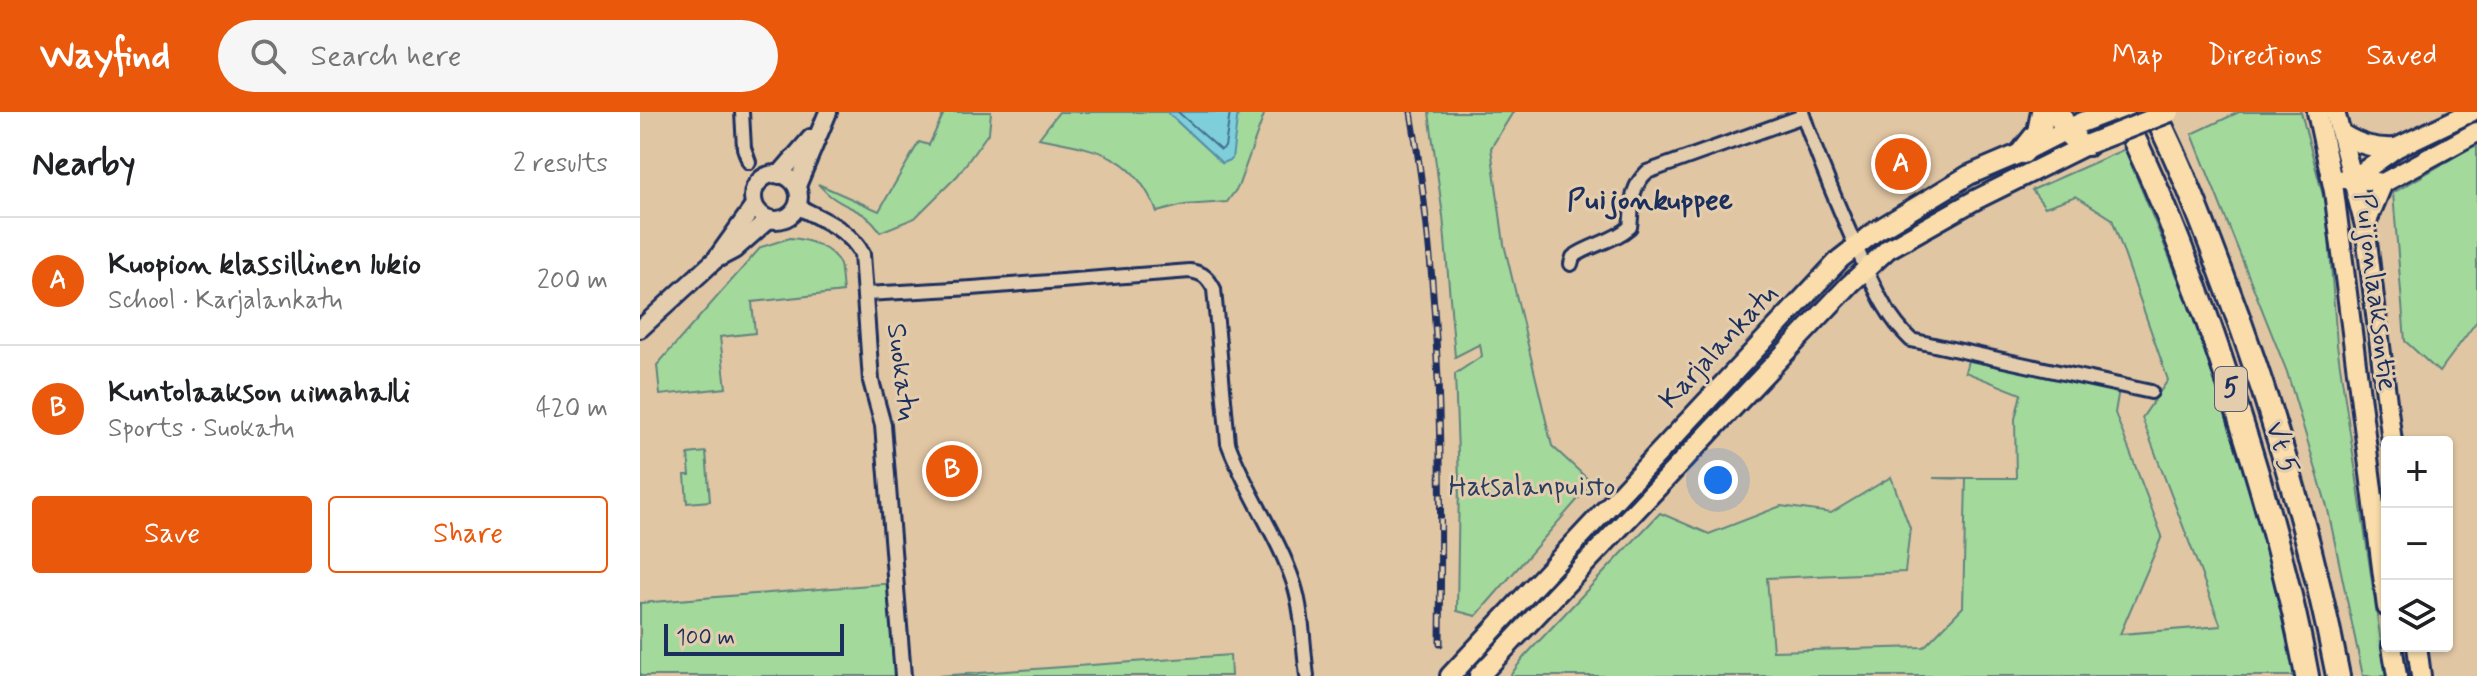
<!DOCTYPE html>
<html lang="en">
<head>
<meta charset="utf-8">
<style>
  :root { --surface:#fff; --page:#f6f6f6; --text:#202124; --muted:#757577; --line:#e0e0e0; --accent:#ea580c }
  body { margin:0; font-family:Mynerve,sans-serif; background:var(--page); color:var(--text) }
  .controls { position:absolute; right:24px; bottom:24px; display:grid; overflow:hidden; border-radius:8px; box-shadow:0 2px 6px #0004 }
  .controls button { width:72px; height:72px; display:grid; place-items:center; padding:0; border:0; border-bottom:2px solid var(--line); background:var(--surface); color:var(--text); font:40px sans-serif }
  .scale { position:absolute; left:24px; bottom:20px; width:180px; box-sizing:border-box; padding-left:8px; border:4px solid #1b2f5e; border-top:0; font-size:22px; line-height:28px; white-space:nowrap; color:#1b2f5e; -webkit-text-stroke:6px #e4cdad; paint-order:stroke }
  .you { position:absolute; left:1078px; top:368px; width:28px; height:28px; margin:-20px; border:6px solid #fff; border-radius:50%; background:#1a73e8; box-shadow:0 0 0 12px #1a73e833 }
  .badge { display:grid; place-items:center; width:52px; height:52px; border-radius:50%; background:var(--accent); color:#fff; font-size:26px; font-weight:700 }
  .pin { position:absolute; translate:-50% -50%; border:4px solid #fff; box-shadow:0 2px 8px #0006 }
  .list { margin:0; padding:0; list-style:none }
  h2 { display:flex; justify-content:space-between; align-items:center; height:104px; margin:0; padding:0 32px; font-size:34px }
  h2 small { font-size:26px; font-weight:400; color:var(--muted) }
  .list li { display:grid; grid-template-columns:52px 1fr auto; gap:24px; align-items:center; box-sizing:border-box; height:128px; padding:0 32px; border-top:2px solid var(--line) }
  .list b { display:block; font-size:30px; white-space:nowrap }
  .list p { margin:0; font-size:26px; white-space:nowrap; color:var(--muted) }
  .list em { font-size:26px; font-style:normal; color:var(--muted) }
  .actions { display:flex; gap:16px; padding:24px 32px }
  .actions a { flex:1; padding:18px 0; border:2px solid var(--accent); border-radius:8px; text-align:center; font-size:28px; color:var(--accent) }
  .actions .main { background:var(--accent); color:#fff }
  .icon { flex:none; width:44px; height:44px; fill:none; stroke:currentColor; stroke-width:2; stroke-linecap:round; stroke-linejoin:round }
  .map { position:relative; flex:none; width:1837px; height:564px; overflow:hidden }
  header { display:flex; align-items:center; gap:48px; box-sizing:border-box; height:112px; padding:0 40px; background:var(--accent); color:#fff }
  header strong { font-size:38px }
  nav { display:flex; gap:44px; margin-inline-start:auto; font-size:28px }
  .search { width:560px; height:72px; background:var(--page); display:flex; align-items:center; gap:20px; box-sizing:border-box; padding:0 28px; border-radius:44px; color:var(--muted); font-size:30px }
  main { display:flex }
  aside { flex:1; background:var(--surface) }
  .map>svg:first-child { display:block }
  .green { fill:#a4d99c; stroke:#60847d; stroke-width:2 }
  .water { fill:#7fcfdb; stroke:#578fa9; stroke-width:2 }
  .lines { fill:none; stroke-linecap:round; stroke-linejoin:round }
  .shore { stroke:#436f90; stroke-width:2 }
  .minor-casing { stroke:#1b2f5e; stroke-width:18 }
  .tertiary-casing { stroke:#1b2f5e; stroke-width:20 }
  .secondary-casing { stroke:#1b2f5e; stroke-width:22 }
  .primary-casing { stroke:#1b2f5e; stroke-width:24 }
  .motorway-casing { stroke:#1b2f5e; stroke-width:28 }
  .minor { stroke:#e4cdad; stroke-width:12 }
  .tertiary { stroke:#e4cdad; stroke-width:14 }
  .secondary { stroke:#e4cdad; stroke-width:16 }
  .primary { stroke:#faddab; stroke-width:18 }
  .motorway { stroke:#faddab; stroke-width:22 }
  .rail-casing { stroke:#1b2f5e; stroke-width:7 }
  .rail { stroke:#e4cdad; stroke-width:4; stroke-dasharray:12; stroke-linecap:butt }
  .primary-bridge-casing { stroke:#1b2f5e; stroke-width:24; stroke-linecap:butt }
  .primary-bridge { stroke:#faddab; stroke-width:18 }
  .labels { text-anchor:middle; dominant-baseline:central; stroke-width:6; stroke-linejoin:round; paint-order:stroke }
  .shield { fill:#e4cdad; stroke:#575e76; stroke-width:2 }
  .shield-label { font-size:26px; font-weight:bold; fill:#1b2f5e }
  .street-label { font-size:28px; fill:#1b2f5e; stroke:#e4cdad }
  .park-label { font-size:28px; fill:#294064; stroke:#e4cdad }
  .neighbourhood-label { font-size:30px; font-weight:bold; fill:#1b2f5e; stroke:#e4cdad }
</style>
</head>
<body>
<header>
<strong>Wayfind</strong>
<div class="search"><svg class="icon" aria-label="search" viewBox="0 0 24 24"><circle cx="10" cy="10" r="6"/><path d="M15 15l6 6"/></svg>Search here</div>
<nav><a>Map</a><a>Directions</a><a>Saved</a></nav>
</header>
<main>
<aside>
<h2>Nearby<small>2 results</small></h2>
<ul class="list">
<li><span class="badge">A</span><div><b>Kuopion klassillinen lukio</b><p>School · Karjalankatu</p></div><em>200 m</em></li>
<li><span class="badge">B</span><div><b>Kuntolaakson uimahalli</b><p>Sports · Suokatu</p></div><em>420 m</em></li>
</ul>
<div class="actions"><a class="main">Save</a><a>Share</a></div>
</aside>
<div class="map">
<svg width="1837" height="564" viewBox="0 0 1837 564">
  <rect width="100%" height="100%" fill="#e1c6a3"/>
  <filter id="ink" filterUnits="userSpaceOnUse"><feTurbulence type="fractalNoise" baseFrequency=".0125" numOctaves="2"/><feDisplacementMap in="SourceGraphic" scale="16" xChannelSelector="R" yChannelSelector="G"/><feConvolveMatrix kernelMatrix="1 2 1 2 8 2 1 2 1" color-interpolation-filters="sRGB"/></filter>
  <g filter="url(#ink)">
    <!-- green -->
    <g class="green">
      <path d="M300,0H351L349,20L318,63L275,106L240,120C229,99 209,98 192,85C187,82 182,76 178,72L239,99L279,30L289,33L303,3Z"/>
      <path d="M419,0H527L582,51L595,17L598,0H625L598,75L587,90L544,93L517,100C492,39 456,38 399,26Z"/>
      <path d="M789,0H873L851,36L864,132L912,334L952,371L836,504L817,499L819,368L815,262L842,244L840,232L815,245L803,104Z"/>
      <path d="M1599,0H1661L1687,99L1697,233L1746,564H1723L1688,398L1647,260L1552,22Z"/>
      <path d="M1837,32V209L1799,260L1765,229L1753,81Z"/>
      <path d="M1485,37L1553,203L1644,486L1655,564H870L884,545L1020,401L1069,422L1141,394L1191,401L1251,365L1270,416L1265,460L1127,466L1133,539L1284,535L1323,495L1326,367L1293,366H1376L1375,307L1381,282L1325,260L1330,241L1480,271L1475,301L1522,424L1480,522L1581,514L1502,306L1528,268L1472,107L1436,84L1405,95L1392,78Z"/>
      <path d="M150,126C167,127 193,135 200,153C202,161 202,172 203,180L112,190L115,221L80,225L86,276L20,283L17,253L121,135Z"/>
      <path d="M66,340L70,389L47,391L45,363H50L48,342Z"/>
      <path d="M255,471L263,564H0V491Z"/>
      <path d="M590,543L591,564H298Z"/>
    </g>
    <!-- water -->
    <path class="water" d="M527,0H598L592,47L582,51Z"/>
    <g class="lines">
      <!-- shore -->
      <path class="shore" d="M538,0L581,38L585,35L590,0"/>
      <!-- minor casing -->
      <g class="minor-casing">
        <g id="minor">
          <path d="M102,0L104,36L109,50"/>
          <path d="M1162,0C1180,53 1202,104 1225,155C1238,183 1249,207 1271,228L1511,280"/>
          <path d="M931,152L933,145C951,132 973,130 990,115C993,93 989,77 1007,60L1163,4"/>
          <path d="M226,182L332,176L550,159C564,161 568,166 574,177L588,331C606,380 638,423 654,472C663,500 663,535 667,564"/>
        </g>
      </g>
      <!-- tertiary casing -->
      <g class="tertiary-casing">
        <path id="tertiary" d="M157,94C180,107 210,117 222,142L231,269L243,313L263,564"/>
      </g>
      <!-- secondary casing -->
      <g class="secondary-casing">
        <g id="secondary">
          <circle cx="136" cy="85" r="23"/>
          <path d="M139,63L171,26"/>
          <path d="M157,74L188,0"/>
          <path d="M76,147L114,94"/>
          <path d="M0,217L75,148L94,138L129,107"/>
        </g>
      </g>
      <!-- primary casing -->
      <g class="primary-casing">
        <g id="primary">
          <path d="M1677,0L1694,79L1747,495"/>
          <path d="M1695,0L1725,114L1752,330"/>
          <path d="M1702,22C1720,33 1735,37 1756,36"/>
          <path d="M1714,66L1756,36L1831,0"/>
          <path d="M1703,67L1714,66L1743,71L1837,20"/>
          <path d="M1725,114L1743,71"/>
          <path d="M1752,534L1757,564"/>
          <path d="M1777,534L1781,564"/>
          <path d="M810,564L1200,147L1236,119L1329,63L1383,40L1440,11L1469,0"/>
          <path d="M839,564L1210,172L1248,137L1335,88L1448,32"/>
        </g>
      </g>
      <!-- motorway casing -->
      <g class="motorway-casing">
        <g id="motorway">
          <path d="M1418,0C1425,14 1430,31 1448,32"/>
          <path d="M1481,0C1530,98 1567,202 1600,306C1627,391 1651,476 1667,564"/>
          <path d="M1514,0C1540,51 1560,104 1580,157C1631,289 1671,425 1698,564"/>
          <path d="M1383,40L1399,20L1403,0"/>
        </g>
      </g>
      <!-- minor -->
      <use href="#minor" class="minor"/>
      <!-- tertiary -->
      <use href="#tertiary" class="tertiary"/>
      <!-- secondary -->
      <use href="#secondary" class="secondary"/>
      <!-- primary -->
      <use href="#primary" class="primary"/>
      <!-- motorway -->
      <use href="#motorway" class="motorway"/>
      <!-- rail casing -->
      <g class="rail-casing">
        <path id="rail" d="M771,0C802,178 802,353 800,532"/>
      </g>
      <!-- rail -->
      <use href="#rail" class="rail"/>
      <!-- primary-bridge casing -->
      <g class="primary-bridge-casing">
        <path id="primary-bridge" d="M1448,32L1530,0"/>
      </g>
      <!-- primary-bridge -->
      <use href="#primary-bridge" class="primary-bridge"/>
    </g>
  </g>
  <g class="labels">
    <!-- shield labels -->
    <rect class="shield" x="1575" y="255" width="32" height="44" rx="6"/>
    <g class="shield-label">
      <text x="1591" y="277">5</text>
    </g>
    <!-- street labels -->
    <g class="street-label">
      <text transform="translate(1735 180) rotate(83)">Puijonlaaksontie</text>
      <text transform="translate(1079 235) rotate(-47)">Karjalankatu</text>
      <text transform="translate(261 260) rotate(83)">Suokatu</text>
      <text transform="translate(1641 336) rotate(73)">Vt 5</text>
    </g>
    <!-- park labels -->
    <g class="park-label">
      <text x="892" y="375">Hatsalanpuisto</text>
    </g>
    <!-- neighbourhood labels -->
    <g class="neighbourhood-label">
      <text x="1010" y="88">Puijonkuppee</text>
    </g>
  </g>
</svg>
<div class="controls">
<button>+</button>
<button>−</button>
<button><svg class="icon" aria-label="layers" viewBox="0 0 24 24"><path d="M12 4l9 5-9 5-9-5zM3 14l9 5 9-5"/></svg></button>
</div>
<div class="scale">100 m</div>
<div class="you"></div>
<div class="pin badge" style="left:1261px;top:52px">A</div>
<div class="pin badge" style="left:312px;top:359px">B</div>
</div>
</main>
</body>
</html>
